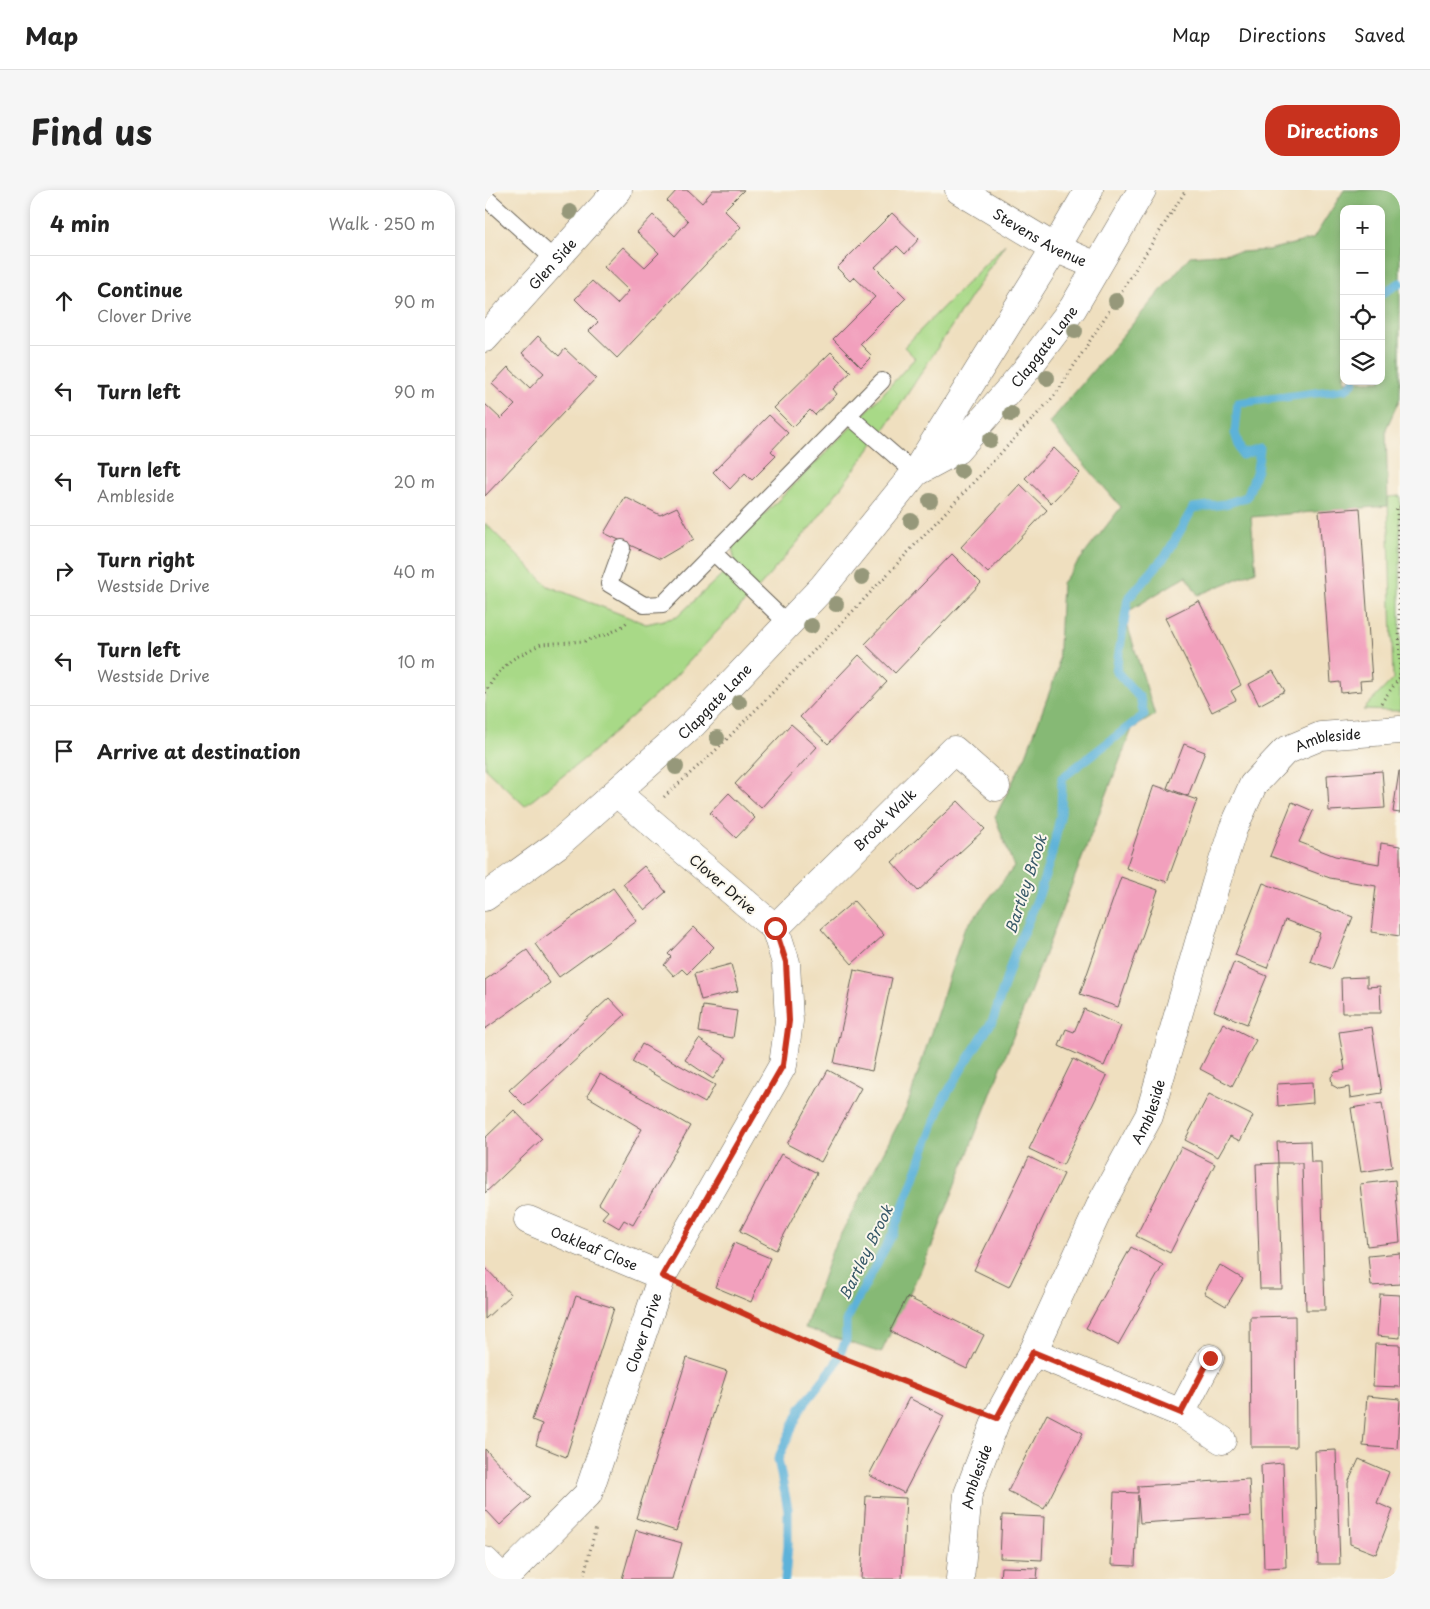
<!DOCTYPE html>
<html lang="en">
<head>
<meta charset="utf-8">
<style>
  :root { --surface:#fff; --page:#f6f6f6; --text:#222; --muted:#767676; --line:#e0e0e0; --accent:#c8321e }
  body { margin:0; font-family:"Playpen Sans",sans-serif; background:var(--page); color:var(--text) }
  .controls { position:absolute; right:15px; top:15px; display:grid; overflow:hidden; border-radius:10px; box-shadow:0 2px 8px #0003 }
  .controls button { width:45px; height:45px; display:grid; place-items:center; padding:0; border:0; border-bottom:1px solid var(--line); background:var(--surface); color:var(--text); font:25px sans-serif }
  .stop { position:absolute; width:15px; height:15px; margin:-11px; border:4px solid #c8321e; border-radius:50%; background:#fff }
  .stop.end { background:#c8321e; border-color:#fff; box-shadow:0 1px 5px #0008 }
  .list { margin:0; padding:0; list-style:none }
  h2 { display:flex; justify-content:space-between; align-items:center; height:65px; margin:0; padding:0 20px; font-size:21px }
  h2 small { font-size:16px; font-weight:400; color:var(--muted) }
  .list li { display:grid; grid-template-columns:32px 1fr auto; gap:15px; align-items:center; box-sizing:border-box; height:90px; padding:0 20px; border-top:1px solid var(--line) }
  .list b { display:block; font-size:19px; white-space:nowrap }
  .list p { margin:0; font-size:16px; white-space:nowrap; color:var(--muted) }
  .list em { font-size:16px; font-style:normal; color:var(--muted) }
  .icon { flex:none; width:28px; height:28px; fill:none; stroke:currentColor; stroke-width:2; stroke-linecap:round; stroke-linejoin:round }
  .map { position:relative; flex:none; width:915px; height:1389px; overflow:hidden; border-radius:20px }
  header { display:flex; align-items:center; gap:30px; box-sizing:border-box; height:70px; padding:0 25px; background:var(--surface); border-bottom:1px solid var(--line) }
  header strong { font-size:24px }
  nav { display:flex; gap:28px; margin-inline-start:auto; font-size:18px }
  .intro { display:flex; align-items:center; justify-content:space-between; box-sizing:border-box; height:120px; padding:0 30px }
  h1 { margin:0; font-size:35px }
  .button { padding:12px 22px; border-radius:20px; background:var(--accent); color:#fff; font-size:18px; font-weight:700 }
  main { display:flex; gap:30px; padding:0 30px }
  aside { flex:1; background:var(--surface); border-radius:20px; box-shadow:0 2px 8px #0003 }
  .map>svg:first-child { display:block }
  .green { fill:#a8d987; stroke:#627a52 }
  .forest { fill:#86b974; stroke:#516a48; fill-rule:evenodd }
  .lines { fill:none; stroke-linecap:round; stroke-linejoin:round }
  .stream { stroke:#5db2d9; stroke-width:9 }
  .building { fill:#f2a0bd }
  .service-casing { stroke:#666055; stroke-width:18 }
  .minor-casing { stroke:#666055; stroke-width:29 }
  .tertiary-casing { stroke:#666055; stroke-width:29 }
  .path { stroke:#666055; stroke-width:3; stroke-dasharray:1 4; stroke-linecap:butt }
  .service { stroke:#fff; stroke-width:16 }
  .minor { stroke:#fff; stroke-width:28 }
  .tertiary { stroke:#fff; stroke-width:28 }
  .tree { fill:#96987a }
  .route { stroke:#c8321e; stroke-width:6 }
  .labels { text-anchor:middle; dominant-baseline:central; stroke-width:4; stroke-linejoin:round; paint-order:stroke }
  .street-label { font-size:14px; fill:#1c1c1c; stroke:#fbf7ec }
  .water-label { font-size:15px; font-style:italic; fill:#365868; stroke:#fbf7ec }
</style>
</head>
<body>
<header>
<strong>Map</strong>
<nav><a>Map</a><a>Directions</a><a>Saved</a></nav>
</header>
<div class="intro"><h1>Find us</h1><a class="button">Directions</a></div>
<main>
<aside>
<h2>4 min<small>Walk · 250 m</small></h2>
<ul class="list">
<li><svg class="icon" aria-label="ahead" viewBox="0 0 24 24"><path d="M12 20V5M6 11l6-6 6 6"/></svg><div><b>Continue</b><p>Clover Drive</p></div><em>90 m</em></li>
<li><svg class="icon" aria-label="left" viewBox="0 0 24 24"><path d="M17 20v-9H6M10 6l-5 5 5 5"/></svg><div><b>Turn left</b></div><em>90 m</em></li>
<li><svg class="icon" aria-label="left" viewBox="0 0 24 24"><path d="M17 20v-9H6M10 6l-5 5 5 5"/></svg><div><b>Turn left</b><p>Ambleside</p></div><em>20 m</em></li>
<li><svg class="icon" aria-label="right" viewBox="0 0 24 24"><path d="M7 20v-9h11M14 6l5 5-5 5"/></svg><div><b>Turn right</b><p>Westside Drive</p></div><em>40 m</em></li>
<li><svg class="icon" aria-label="left" viewBox="0 0 24 24"><path d="M17 20v-9H6M10 6l-5 5 5 5"/></svg><div><b>Turn left</b><p>Westside Drive</p></div><em>10 m</em></li>
<li><svg class="icon" aria-label="arrive" viewBox="0 0 24 24"><path d="M6 21V4h12l-3 4 3 4H6"/></svg><div><b>Arrive at destination</b></div></li>
</ul>
</aside>
<div class="map">
<svg width="915" height="1389" viewBox="0 0 915 1389">
  <rect width="100%" height="100%" fill="#fbf7ec"/>
  <filter id="ink" filterUnits="userSpaceOnUse"><feTurbulence type="fractalNoise" baseFrequency=".02" numOctaves="2"/><feDisplacementMap in="SourceGraphic" scale="10" xChannelSelector="R" yChannelSelector="G"/><feConvolveMatrix kernelMatrix="1 2 1 2 8 2 1 2 1" color-interpolation-filters="sRGB"/></filter>
  <filter id="wash" filterUnits="userSpaceOnUse"><feTurbulence type="fractalNoise" baseFrequency=".0096" numOctaves="4" result="noise"/><feDisplacementMap in="SourceGraphic" scale="20" xChannelSelector="R" yChannelSelector="G"/><feGaussianBlur stdDeviation="1.12" result="paint"/><feColorMatrix in="noise" values="0 0 0 0 0 0 0 0 0 0 0 0 0 0 0 0 0 1.4 0 .05"/><feComposite in="paint" operator="in"/></filter>
  <g filter="url(#wash)">
    <rect width="100%" height="100%" fill="#efdfbf"/>
    <!-- green -->
    <g class="green">
      <path d="M520,54L399,240L329,333L276,395L182,495L104,565L40,616L0,578V333L63,396L161,434L192,427L250,372L247,357L385,218L430,168L419,157Z"/>
      <path d="M915,306V521L878,520L908,489L903,307Z"/>
    </g>
    <!-- forest -->
    <path class="forest" d="M859,0H915V208L901,239L903,316L766,327L771,381L713,405L701,386L639,424L670,525L647,539L447,1056L396,1163L320,1138L347,1061L422,917L479,740L529,677L510,627L541,565L573,479L577,393L636,317L564,233L705,66L783,60L828,49ZM859,19H896V191H859Z"/>
    <g class="lines">
      <!-- stream -->
      <g class="stream">
        <path d="M896,104L915,93"/>
        <path d="M300,1389L303,1355V1319L293,1269L316,1218L350,1175L361,1150V1131L408,1043L458,910L479,875L508,830L530,762L554,705L567,663L576,623L577,588L659,525L655,508L631,481L643,409L682,364L708,318L740,314L762,307L772,280L775,259L757,265L750,243L753,213L861,199L869,191"/>
      </g>
    </g>
    <g id="blocks">
      <!-- building -->
      <g class="building">
        <path d="M192,0H203L217,13L228,0H259L239,20L256,37L132,168L104,141L113,132L90,109L107,91L132,114L144,101L119,77L138,57L160,77L174,63L152,42L168,25L190,46L203,31L182,11Z"/>
        <path d="M407,23L434,49L420,64L412,56L390,77L421,108L375,154L387,166L376,177L348,149L390,107L369,87L365,91L352,78Z"/>
        <path d="M53,146L74,166L80,159L111,188L0,306V214L16,229L30,215L7,194L23,177L45,198L59,183L37,163Z"/>
        <path d="M346,162L366,182L348,199L352,204L330,225L325,220L308,237L289,218Z"/>
        <path d="M284,225L303,243L286,261L291,266L267,290L260,283L245,299L228,282Z"/>
        <path d="M569,258L595,283L566,313L540,288Z"/>
        <path d="M535,294L562,320L503,383L476,357Z"/>
        <path d="M140,307L175,325L192,317L209,349L175,369L119,343Z"/>
        <path d="M875,318L887,490L875,491L876,501L856,503L855,492L846,493L834,321Z"/>
        <path d="M467,364L496,393L410,483L380,454Z"/>
        <path d="M714,411L756,495L746,501L751,510L727,522L680,428Z"/>
        <path d="M374,465L402,492L343,554L315,527Z"/>
        <path d="M788,481L800,501L774,515L764,494Z"/>
        <path d="M306,534L332,557L276,618L250,594Z"/>
        <path d="M699,554L720,562L703,606L682,598Z"/>
        <path d="M897,581L900,618L844,621L842,585Z"/>
        <path d="M914,581H915V623L908,622Z"/>
        <path d="M669,595L712,610L682,692L641,678Z"/>
        <path d="M244,603L270,628L251,648L225,623Z"/>
        <path d="M473,611L500,639L433,701L407,672Z"/>
        <path d="M807,612L828,621L814,652L850,666L894,674L896,653L915,656V746L886,742L891,696L845,688L785,666Z"/>
        <path d="M159,676L181,702L160,720L138,694Z"/>
        <path d="M636,687L673,700L633,817L595,804Z"/>
        <path d="M778,693L868,727L847,779L825,771L835,743L800,730L782,778L750,765Z"/>
        <path d="M128,698L152,731L74,787L50,754Z"/>
        <path d="M369,711L399,745L367,774L336,739Z"/>
        <path d="M209,737L229,757L202,784L197,779L189,786L179,775L186,767L183,764Z"/>
        <path d="M42,760L65,793L0,839V790Z"/>
        <path d="M749,772L782,786L762,834L729,821Z"/>
        <path d="M246,774L253,801L216,810L209,784Z"/>
        <path d="M369,780L407,788L387,881L349,873Z"/>
        <path d="M882,787V797L895,796L896,823H857L856,788Z"/>
        <path d="M124,808L140,825L40,916L24,900Z"/>
        <path d="M218,816L252,821L248,848L214,842Z"/>
        <path d="M599,819L636,836L619,876L574,856L581,839L589,842Z"/>
        <path d="M738,833L771,850L747,896L715,879Z"/>
        <path d="M887,837L897,903L865,908L864,897L854,899L847,895L846,887L850,882L860,880L854,842Z"/>
        <path d="M214,849L242,868L228,889L200,870Z"/>
        <path d="M157,854L230,895L220,913L147,872Z"/>
        <path d="M588,869L622,886L578,975L544,959Z"/>
        <path d="M343,880L376,898L336,972L302,954Z"/>
        <path d="M115,884L205,936L148,1035L139,1030L134,1038L117,1028L123,1021L114,1014L157,939L102,906Z"/>
        <path d="M827,892L828,913L793,916L792,894Z"/>
        <path d="M724,904L768,926L755,951L745,946L733,967L700,950Z"/>
        <path d="M897,913L907,977L876,982L866,918Z"/>
        <path d="M29,920L57,949L0,1003V948Z"/>
        <path d="M825,951L826,972H836L840,1120H821L817,973H793L792,952Z"/>
        <path d="M696,957L730,974L685,1063L651,1046Z"/>
        <path d="M296,964L332,983L291,1060L255,1041Z"/>
        <path d="M544,967L579,984L524,1097L489,1080Z"/>
        <path d="M793,973L797,1099H775L771,974Z"/>
        <path d="M910,990L915,1052L882,1056L875,994Z"/>
        <path d="M249,1053L285,1068L266,1112L230,1097Z"/>
        <path d="M646,1057L678,1075L633,1155L601,1138Z"/>
        <path d="M915,1063V1094L886,1096L883,1066Z"/>
        <path d="M735,1075L758,1089L741,1116L719,1103Z"/>
        <path d="M0,1077L26,1105L0,1129Z"/>
        <path d="M895,1104L915,1105V1148L892,1146Z"/>
        <path d="M91,1106L129,1118L81,1267L51,1255L57,1234L47,1230Z"/>
        <path d="M422,1107L499,1145L482,1179L405,1141Z"/>
        <path d="M810,1126L811,1257H766L765,1127Z"/>
        <path d="M890,1154L915,1155V1197L888,1196Z"/>
        <path d="M202,1168L242,1181L191,1341L151,1328Z"/>
        <path d="M882,1206L915,1209L912,1259L878,1256Z"/>
        <path d="M424,1208L459,1226L419,1303L384,1285Z"/>
        <path d="M562,1224L598,1243L559,1319L523,1301Z"/>
        <path d="M0,1259L46,1307L15,1335L0,1319Z"/>
        <path d="M851,1260L855,1374H833L830,1261Z"/>
        <path d="M874,1269L904,1282L892,1313L908,1320L891,1364L865,1354L863,1293Z"/>
        <path d="M798,1273L801,1377L779,1378L776,1275Z"/>
        <path d="M764,1289L766,1326L655,1333L653,1305L650,1376L626,1375L629,1302L653,1303V1296Z"/>
        <path d="M381,1306L421,1308L417,1389H376Z"/>
        <path d="M517,1325L559,1327L557,1370L515,1368Z"/>
        <path d="M151,1340L197,1353L187,1389H137Z"/>
        <path d="M516,1377L553,1378L552,1389H515Z"/>
      </g>
    </g>
  </g>
  <g filter="url(#ink)">
    <use href="#blocks" fill-opacity="0" stroke="#666055" stroke-width="1"/>
    <g class="lines">
      <!-- service casing -->
      <g class="service-casing">
        <g id="service">
          <path d="M0,7L69,69"/>
          <path d="M363,225L430,283"/>
          <path d="M137,358L124,394L159,415L178,414L397,191"/>
          <path d="M228,362L303,434"/>
        </g>
      </g>
      <!-- minor casing -->
      <g class="minor-casing">
        <g id="minor">
          <path id="s1" d="M474,0L570,58L612,76"/>
          <path id="s2" d="M0,148L133,0"/>
          <path id="s3" d="M290,738L469,560L511,597"/>
          <path id="s4" d="M43,1030L177,1086"/>
          <path d="M548,1162L696,1223L737,1250"/>
          <path d="M696,1223L725,1168"/>
          <path d="M0,1371L18,1389"/>
          <path id="s5" d="M19,1389L103,1304L177,1086L298,875L304,831L301,773L290,738L132,603"/>
          <path id="s6" d="M475,1389L483,1304L512,1228L548,1162L617,1012L664,926L731,693L748,639L768,595L800,561L836,546L915,540"/>
        </g>
      </g>
      <!-- tertiary casing -->
      <g class="tertiary-casing">
        <g id="tertiary">
          <path id="s7" d="M431,282L472,260L541,180L588,118L657,0"/>
          <path id="s8" d="M0,707L72,655L208,534L337,398L430,283L570,58L604,0"/>
        </g>
      </g>
      <!-- path -->
      <g class="path">
        <path d="M915,317H912L915,487"/>
        <path d="M0,503L9,488L26,470L56,454L100,451L123,444L138,436L143,431"/>
        <path d="M896,513L915,487"/>
        <path d="M179,607L231,560L369,420L571,204L701,0"/>
        <path d="M202,1098L345,1163L486,1218"/>
        <path d="M98,1389L111,1337"/>
      </g>
      <!-- service -->
      <use href="#service" class="service"/>
      <!-- minor -->
      <use href="#minor" class="minor"/>
      <!-- tertiary -->
      <use href="#tertiary" class="tertiary"/>
    </g>
    <!-- trees -->
    <g class="tree">
      <circle cx="85" cy="22" r="8"/>
      <circle cx="631" cy="111" r="8"/>
      <circle cx="590" cy="141" r="8"/>
      <circle cx="562" cy="188" r="8"/>
      <circle cx="526" cy="224" r="8"/>
      <circle cx="505" cy="250" r="8"/>
      <circle cx="476" cy="281" r="8"/>
      <circle cx="445" cy="311" r="8"/>
      <circle cx="426" cy="331" r="8"/>
      <circle cx="377" cy="387" r="8"/>
      <circle cx="351" cy="414" r="8"/>
      <circle cx="326" cy="436" r="8"/>
      <circle cx="254" cy="512" r="8"/>
      <circle cx="232" cy="548" r="8"/>
      <circle cx="191" cy="577" r="8"/>
    </g>
  </g>
  <g class="lines" filter="url(#ink)">
    <!-- route -->
    <path class="route" d="M290,738L301,772L304,831L298,875L177,1086L345,1163L512,1228L548,1162L696,1223L725,1168"/>
  </g>
  <g class="labels">
    <!-- street labels -->
    <g class="street-label">
      <text stroke="none"><textPath href="#s1" startOffset="94">Stevens Avenue</textPath></text>
      <text stroke="none"><textPath href="#s2" startOffset="100">Glen Side</textPath></text>
      <text stroke="none"><textPath href="#s7" startOffset="182">Clapgate Lane</textPath></text>
      <text stroke="none"><textPath href="#s8" startOffset="302">Clapgate Lane</textPath></text>
      <text stroke="none"><textPath href="#s6" startOffset="944">Ambleside</textPath></text>
      <text stroke="none"><textPath href="#s3" startOffset="154">Brook Walk</textPath></text>
      <text transform="translate(238 694) rotate(41)">Clover Drive</text>
      <text stroke="none"><textPath href="#s6" startOffset="509">Ambleside</textPath></text>
      <text stroke="none"><textPath href="#s4" startOffset="72">Oakleaf Close</textPath></text>
      <text stroke="none"><textPath href="#s5" startOffset="290">Clover Drive</textPath></text>
      <text stroke="none"><textPath href="#s6" startOffset="104">Ambleside</textPath></text>
    </g>
    <!-- water labels -->
    <g class="water-label">
      <text transform="translate(540 694) rotate(-72)">Bartley Brook</text>
      <text transform="translate(380 1062) rotate(-64)">Bartley Brook</text>
    </g>
  </g>
</svg>
<div class="controls">
<button>+</button>
<button>−</button>
<button><svg class="icon" aria-label="locate" viewBox="0 0 24 24"><circle cx="12" cy="12" r="6"/><path d="M12 2v4M12 18v4M2 12h4M18 12h4"/></svg></button>
<button><svg class="icon" aria-label="layers" viewBox="0 0 24 24"><path d="M12 4l9 5-9 5-9-5zM3 14l9 5 9-5"/></svg></button>
</div>
<div class="stop" style="left:290px;top:738px"></div>
<div class="stop end" style="left:725px;top:1168px"></div>
</div>
</main>
</body>
</html>
